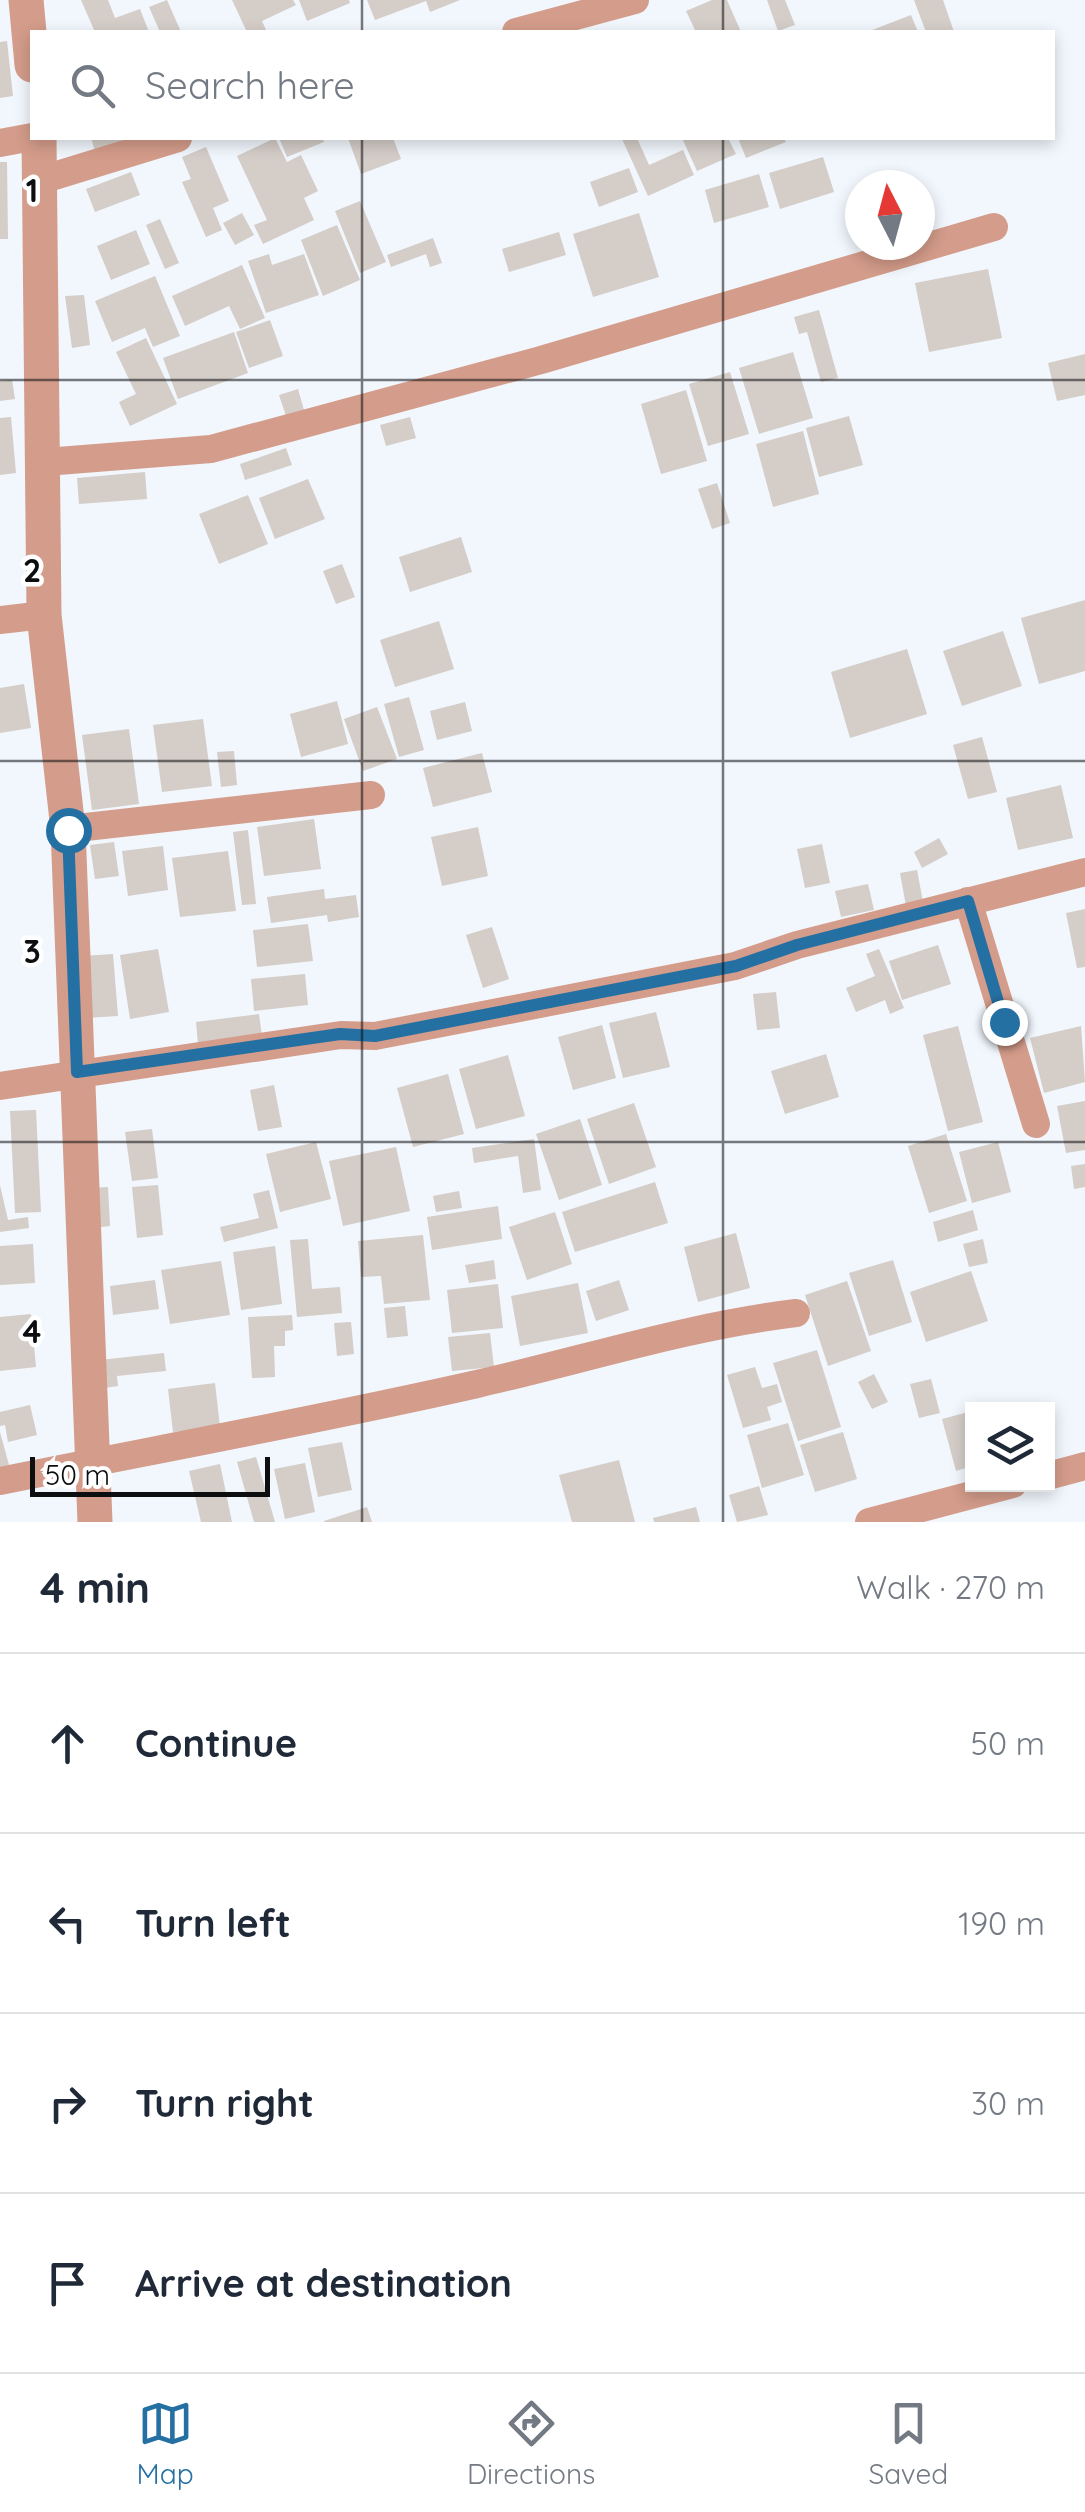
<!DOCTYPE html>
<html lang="en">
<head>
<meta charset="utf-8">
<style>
  :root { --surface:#fff; --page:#f2f2f3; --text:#1f2937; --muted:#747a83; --line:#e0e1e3; --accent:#2570a3 }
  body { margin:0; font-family:Quicksand,sans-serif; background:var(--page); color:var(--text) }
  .controls { position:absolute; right:30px; bottom:30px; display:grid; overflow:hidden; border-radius:0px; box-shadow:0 5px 15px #0003 }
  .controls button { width:90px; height:90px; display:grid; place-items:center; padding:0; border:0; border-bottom:2px solid var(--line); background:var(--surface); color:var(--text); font:50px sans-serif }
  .compass { position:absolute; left:845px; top:170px; width:90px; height:90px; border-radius:50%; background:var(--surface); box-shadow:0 5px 15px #0003; rotate:354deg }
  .scale { position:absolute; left:30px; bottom:25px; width:240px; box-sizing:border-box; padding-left:10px; border:5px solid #0c0e10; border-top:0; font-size:28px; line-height:35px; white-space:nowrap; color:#0c0e10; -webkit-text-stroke:8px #fff; paint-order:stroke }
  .stop { position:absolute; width:30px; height:30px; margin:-22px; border:8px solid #2570a3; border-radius:50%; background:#fff }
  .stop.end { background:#2570a3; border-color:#fff; box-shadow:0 2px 10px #0008 }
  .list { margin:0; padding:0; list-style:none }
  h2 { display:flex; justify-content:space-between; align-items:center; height:130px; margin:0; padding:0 40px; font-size:42px }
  h2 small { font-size:32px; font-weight:400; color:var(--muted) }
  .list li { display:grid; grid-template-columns:65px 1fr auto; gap:30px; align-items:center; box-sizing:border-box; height:180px; padding:0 40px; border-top:2px solid var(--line) }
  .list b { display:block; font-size:38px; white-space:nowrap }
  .list em { font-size:32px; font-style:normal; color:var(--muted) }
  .icon { flex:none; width:55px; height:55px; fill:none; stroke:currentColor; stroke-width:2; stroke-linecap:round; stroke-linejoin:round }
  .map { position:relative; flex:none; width:1085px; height:1522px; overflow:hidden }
  .search { position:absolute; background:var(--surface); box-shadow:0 5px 15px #0003; left:30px; right:30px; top:30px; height:110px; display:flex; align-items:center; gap:25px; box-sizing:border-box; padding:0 35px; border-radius:0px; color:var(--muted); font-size:38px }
  .sheet { height:850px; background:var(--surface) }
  nav { display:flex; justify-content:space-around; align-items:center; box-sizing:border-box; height:140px; border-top:2px solid var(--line); background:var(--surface); font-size:28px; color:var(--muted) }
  nav a { display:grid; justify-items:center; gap:5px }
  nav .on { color:var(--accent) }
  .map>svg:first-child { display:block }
  .building { fill:#d4cdc8 }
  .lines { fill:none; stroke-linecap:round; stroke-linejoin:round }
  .minor { stroke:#d49c8a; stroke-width:28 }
  .tertiary { stroke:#d49c8a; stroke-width:35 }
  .route { stroke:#2570a3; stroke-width:12 }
  .grid { fill:none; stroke:#0c0e10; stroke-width:2.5; stroke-opacity:0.55 }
  .grid-label { font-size:32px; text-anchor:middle; font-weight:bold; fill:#0c0e10; stroke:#fff; stroke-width:9; stroke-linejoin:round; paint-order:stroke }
</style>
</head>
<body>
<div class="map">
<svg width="1085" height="1522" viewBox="0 0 1085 1522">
  <rect width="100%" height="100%" fill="#f1f7fd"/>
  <!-- building -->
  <g class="building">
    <path d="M81,0H108L115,18L140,9L149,32H95Z"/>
    <path d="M167,0L181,32H160L149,7Z"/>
    <path d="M232,0H293L296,5L262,21L267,32H247Z"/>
    <path d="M299,0H349L350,3L307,21Z"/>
    <path d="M367,0H460L430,12L426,1L375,20Z"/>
    <path d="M712,0H727L741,32H696L686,11Z"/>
    <path d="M767,0H785L795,25L778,31Z"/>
    <path d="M914,0H943L954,32H926Z"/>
    <path d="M911,15L918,32H867Z"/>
    <path d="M7,41L13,96L0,98V42Z"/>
    <path d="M91,138H121L123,143L95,151Z"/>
    <path d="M275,138L287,162L301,155L318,191L304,198L314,220L263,244L254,225L267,220L237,156Z"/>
    <path d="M279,138H322L324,142L287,157Z"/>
    <path d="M348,138H393L401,159L361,174Z"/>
    <path d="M626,138H637L649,165L683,150L694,175L648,196L622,139Z"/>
    <path d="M682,138H728L736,154L697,171Z"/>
    <path d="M738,138H784L786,142L746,158Z"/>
    <path d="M206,147L229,201L213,208L222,230L206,237L182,182L191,179L182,157Z"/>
    <path d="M823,157L834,192L780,209L769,173Z"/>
    <path d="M0,162H7L8,239H0Z"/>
    <path d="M629,168L638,192L599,207L590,182Z"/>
    <path d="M131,172L140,195L95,212L86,189Z"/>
    <path d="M759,174L769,207L714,223L705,190Z"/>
    <path d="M360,201L386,262L360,273L335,211Z"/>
    <path d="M242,213L254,235L235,245L223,223Z"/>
    <path d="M639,213L659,277L593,297L573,234Z"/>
    <path d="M160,219L179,263L165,269L146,225Z"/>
    <path d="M337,225L360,280L323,296L301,240Z"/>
    <path d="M136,230L150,264L111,280L97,246Z"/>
    <path d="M559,232L566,255L509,272L502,249Z"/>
    <path d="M433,238L442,263L430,267L426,254L391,267L387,255Z"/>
    <path d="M269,254L272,265L304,254L319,295L266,313L248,261Z"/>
    <path d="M242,265L265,318L240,329L229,306L185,326L172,296Z"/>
    <path d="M988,269L1002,338L929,352L915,283Z"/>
    <path d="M155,276L180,336L153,347L145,328L112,342L95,301Z"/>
    <path d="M84,295L90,345L72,348L65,296Z"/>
    <path d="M819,310L838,378L821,382L807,332L799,334L794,317Z"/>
    <path d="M270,320L283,356L249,368L236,332Z"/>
    <path d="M234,332L248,373L178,399L163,358Z"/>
    <path d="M146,338L177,404L130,426L119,402L136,394L116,352Z"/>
    <path d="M793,352L813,418L759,434L739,368Z"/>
    <path d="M1085,354V395L1057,401L1048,363Z"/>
    <path d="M730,372L749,434L708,446L689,384Z"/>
    <path d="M12,380L15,399L0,401V381Z"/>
    <path d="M298,389L304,410L286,416L279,395Z"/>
    <path d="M686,390L707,461L661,474L641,404Z"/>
    <path d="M849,416L863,465L819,477L806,428Z"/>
    <path d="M11,417L16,473L0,475V418Z"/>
    <path d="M410,417L416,438L386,446L380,425Z"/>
    <path d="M803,431L819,494L773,507L756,444Z"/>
    <path d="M286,448L292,465L245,480L240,464Z"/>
    <path d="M145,472L147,499L79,504L77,478Z"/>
    <path d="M308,479L325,519L275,539L259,498Z"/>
    <path d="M717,483L730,523L712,529L698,489Z"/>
    <path d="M248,495L268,544L219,564L199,514Z"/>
    <path d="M461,537L472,572L410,592L399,557Z"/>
    <path d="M342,564L355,597L336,604L323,571Z"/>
    <path d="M1085,600V671L1039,684L1021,618Z"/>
    <path d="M439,621L454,669L395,687L380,640Z"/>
    <path d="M1003,631L1022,686L962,706L943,651Z"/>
    <path d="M907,649L927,714L850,738L831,672Z"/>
    <path d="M24,684L31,728L0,733V688Z"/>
    <path d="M409,697L424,750L399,757L384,704Z"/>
    <path d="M337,701L348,744L301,757L290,714Z"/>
    <path d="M465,702L472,731L437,740L430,711Z"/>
    <path d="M377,707L397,759L363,771L344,719Z"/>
    <path d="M203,719L212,786L162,792L153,725Z"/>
    <path d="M129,729L139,804L92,810L82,735Z"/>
    <path d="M982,737L997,792L968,799L953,745Z"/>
    <path d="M234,751L237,785L221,787L217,752Z"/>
    <path d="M482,753L492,792L433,807L423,768Z"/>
    <path d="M1061,785L1073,838L1018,850L1006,798Z"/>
    <path d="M314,819L321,869L264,876L257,827Z"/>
    <path d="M478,827L488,876L442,886L431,837Z"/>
    <path d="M248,830L256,904L242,905L233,832Z"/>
    <path d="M939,838L948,854L922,868L914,852Z"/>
    <path d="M114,842L119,876L95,879L90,845Z"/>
    <path d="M822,844L830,883L805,888L797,849Z"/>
    <path d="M163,846L168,890L128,896L122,851Z"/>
    <path d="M228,851L236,911L180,917L172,858Z"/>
    <path d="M917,870L923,902L906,906L900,873Z"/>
    <path d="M868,884L874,910L841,917L835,891Z"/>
    <path d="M324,889L325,899L356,895L359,917L328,922L327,915L271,923L267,897Z"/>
    <path d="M1085,909V967L1077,968L1066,913Z"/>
    <path d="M308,924L313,961L257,967L253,930Z"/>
    <path d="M492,927L509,979L483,988L466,935Z"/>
    <path d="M938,945L951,984L902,1000L889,961Z"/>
    <path d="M158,949L169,1012L130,1019L120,955Z"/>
    <path d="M879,949L904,1008L890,1014L885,1000L856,1012L846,988L875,976L866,954Z"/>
    <path d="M113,954L118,1016L86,1018L82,956Z"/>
    <path d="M305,974L308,1005L254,1011L251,979Z"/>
    <path d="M776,992L780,1028L757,1030L753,994Z"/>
    <path d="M656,1012L670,1067L623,1078L609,1023Z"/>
    <path d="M259,1014L262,1036L198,1044L196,1022Z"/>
    <path d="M602,1025L616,1078L573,1090L558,1037Z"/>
    <path d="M958,1026L983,1122L948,1131L923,1035Z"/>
    <path d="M1081,1026L1085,1082L1044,1093L1030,1038Z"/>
    <path d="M826,1054L839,1097L785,1114L771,1071Z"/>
    <path d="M508,1055L525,1116L476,1129L459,1069Z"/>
    <path d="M448,1074L464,1134L413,1147L397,1088Z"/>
    <path d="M274,1085L282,1127L258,1131L250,1090Z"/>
    <path d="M1085,1101V1150L1066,1153L1057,1106Z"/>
    <path d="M634,1103L656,1167L609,1184L587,1119Z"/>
    <path d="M36,1110L41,1212L15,1213L10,1111Z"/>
    <path d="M580,1119L602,1185L559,1200L536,1134Z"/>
    <path d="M152,1129L158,1178L132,1181L125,1132Z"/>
    <path d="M946,1134L967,1201L929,1213L908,1146Z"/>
    <path d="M534,1139L541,1190L523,1193L518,1156L474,1163L472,1148Z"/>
    <path d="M316,1142L331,1199L280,1212L266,1154Z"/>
    <path d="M998,1142L1011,1192L972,1203L959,1152Z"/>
    <path d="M396,1147L410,1211L343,1226L329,1161Z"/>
    <path d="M1085,1164V1187L1074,1189L1071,1166Z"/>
    <path d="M655,1182L668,1223L575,1252L562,1212Z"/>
    <path d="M0,1185L8,1220L28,1217L29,1228L0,1232Z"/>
    <path d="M158,1185L163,1235L137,1238L132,1187Z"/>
    <path d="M108,1187L110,1226L93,1228L90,1188Z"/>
    <path d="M269,1190L278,1228L224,1242L220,1227L259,1218L253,1194Z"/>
    <path d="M459,1191L462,1208L436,1212L433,1196Z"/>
    <path d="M498,1206L502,1239L432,1250L427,1217Z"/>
    <path d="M973,1210L978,1230L938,1242L933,1222Z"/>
    <path d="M555,1212L572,1264L527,1280L509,1227Z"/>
    <path d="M736,1233L750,1288L698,1302L684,1247Z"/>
    <path d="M423,1235L430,1300L384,1304L381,1276L361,1277L358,1241Z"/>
    <path d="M308,1239L312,1289L340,1287L342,1313L297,1317L290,1240Z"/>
    <path d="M983,1239L988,1263L969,1267L963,1244Z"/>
    <path d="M33,1244L35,1283L0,1285V1246Z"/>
    <path d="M275,1246L282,1304L241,1310L233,1252Z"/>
    <path d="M494,1260L496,1279L469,1283L465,1265Z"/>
    <path d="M893,1260L912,1322L869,1336L849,1273Z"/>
    <path d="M221,1261L230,1315L170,1324L161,1270Z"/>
    <path d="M971,1271L988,1321L926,1342L910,1292Z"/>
    <path d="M155,1280L159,1309L113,1315L110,1286Z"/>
    <path d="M619,1280L629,1310L596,1321L586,1291Z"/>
    <path d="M847,1281L871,1351L828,1366L805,1295Z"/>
    <path d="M578,1283L588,1333L520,1346L511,1296Z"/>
    <path d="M498,1284L503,1328L452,1333L447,1290Z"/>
    <path d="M405,1306L408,1336L387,1338L384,1308Z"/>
    <path d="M31,1314L36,1367L0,1371V1317Z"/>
    <path d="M292,1315L293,1330L285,1331V1346H274L275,1377L252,1378L248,1317Z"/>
    <path d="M351,1322L354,1354L337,1356L334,1323Z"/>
    <path d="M490,1333L494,1367L452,1371L448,1337Z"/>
    <path d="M817,1350L841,1427L798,1441L773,1363Z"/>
    <path d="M164,1353L166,1371L117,1376L118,1386L104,1388L100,1360Z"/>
    <path d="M755,1367L762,1388L777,1384L782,1402L767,1407L771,1420L743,1428L727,1375Z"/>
    <path d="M874,1374L888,1402L872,1409L858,1382Z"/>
    <path d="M931,1379L940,1413L919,1418L910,1384Z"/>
    <path d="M215,1383L220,1427L173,1432L168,1389Z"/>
    <path d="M30,1405L37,1435L8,1442L5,1425L0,1426V1412Z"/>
    <path d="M972,1411V1466L956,1471L942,1419Z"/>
    <path d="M788,1423L804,1475L762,1488L747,1435Z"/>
    <path d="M0,1432L9,1465L0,1468Z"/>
    <path d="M843,1432L857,1479L815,1492L800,1445Z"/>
    <path d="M342,1442L352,1490L318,1497L308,1448Z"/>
    <path d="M256,1457L275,1522H254L237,1462Z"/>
    <path d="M619,1460L635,1522H572L559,1475Z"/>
    <path d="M305,1463L315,1512L285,1519L274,1469Z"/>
    <path d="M220,1464L232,1522H201L189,1471Z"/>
    <path d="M759,1486L768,1515L737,1522L729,1495Z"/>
    <path d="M367,1507L372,1522H324V1521Z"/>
    <path d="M696,1507L700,1522H654L653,1518Z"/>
  </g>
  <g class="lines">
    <!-- minor -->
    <g class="minor">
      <path d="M516,32L635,0"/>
      <path d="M0,143L32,137"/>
      <path d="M41,180L178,138"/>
      <path d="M45,462L211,449L541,360L994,227"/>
      <path d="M0,620L44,615"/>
      <path d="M68,829L371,795"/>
      <path d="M968,901L1036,1124"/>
      <path d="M0,1086L341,1035L375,1036L735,966L797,945L1085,872"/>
      <path d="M1048,1476L1085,1466"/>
      <path d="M0,1481C159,1449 318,1420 477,1384C583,1360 688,1326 796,1313"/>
      <path d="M869,1522L1013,1484"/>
    </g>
    <!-- tertiary -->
    <g class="tertiary">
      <path d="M26,0L32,65"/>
      <path d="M39,138L44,615L68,829L95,1522"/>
    </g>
  </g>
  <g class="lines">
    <!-- route -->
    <path class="route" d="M68,830L77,1072L340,1034L375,1036L736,966L797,945L968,901L1004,1022"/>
  </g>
  <!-- grid -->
  <path class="grid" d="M362,0V32M723,0V32M362,138V1522M723,138V1522M0,380H1085M0,761H1085M0,1142H1085"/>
  <g class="grid-label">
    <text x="32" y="202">1</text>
    <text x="32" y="582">2</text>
    <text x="32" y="963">3</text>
    <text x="32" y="1343">4</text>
  </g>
</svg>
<div class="controls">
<button><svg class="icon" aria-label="layers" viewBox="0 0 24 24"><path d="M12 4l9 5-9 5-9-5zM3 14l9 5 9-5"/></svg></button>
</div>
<svg class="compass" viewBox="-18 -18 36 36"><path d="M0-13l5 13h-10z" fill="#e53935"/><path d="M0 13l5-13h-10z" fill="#747a83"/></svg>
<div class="scale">50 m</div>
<div class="stop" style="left:68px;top:830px"></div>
<div class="stop end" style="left:1004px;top:1022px"></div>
<div class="search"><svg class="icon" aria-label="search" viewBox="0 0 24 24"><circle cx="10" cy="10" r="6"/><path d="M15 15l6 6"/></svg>Search here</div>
</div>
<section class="sheet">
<h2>4 min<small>Walk · 270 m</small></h2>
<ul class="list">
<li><svg class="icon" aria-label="ahead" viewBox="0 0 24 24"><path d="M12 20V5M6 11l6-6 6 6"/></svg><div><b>Continue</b></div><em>50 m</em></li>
<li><svg class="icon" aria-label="left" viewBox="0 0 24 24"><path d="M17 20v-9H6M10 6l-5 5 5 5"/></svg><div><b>Turn left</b></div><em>190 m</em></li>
<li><svg class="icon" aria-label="right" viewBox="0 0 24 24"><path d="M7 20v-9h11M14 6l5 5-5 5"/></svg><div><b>Turn right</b></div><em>30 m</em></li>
<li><svg class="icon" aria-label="arrive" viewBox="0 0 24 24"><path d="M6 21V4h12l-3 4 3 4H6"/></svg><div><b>Arrive at destination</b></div></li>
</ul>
</section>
<nav>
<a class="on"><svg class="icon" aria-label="map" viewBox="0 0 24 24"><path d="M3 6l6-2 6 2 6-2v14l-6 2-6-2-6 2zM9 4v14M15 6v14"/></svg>Map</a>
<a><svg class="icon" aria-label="directions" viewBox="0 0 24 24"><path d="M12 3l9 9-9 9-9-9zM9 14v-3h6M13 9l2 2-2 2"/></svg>Directions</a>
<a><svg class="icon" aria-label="saved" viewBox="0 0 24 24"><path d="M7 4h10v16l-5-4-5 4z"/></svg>Saved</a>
</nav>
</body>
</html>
